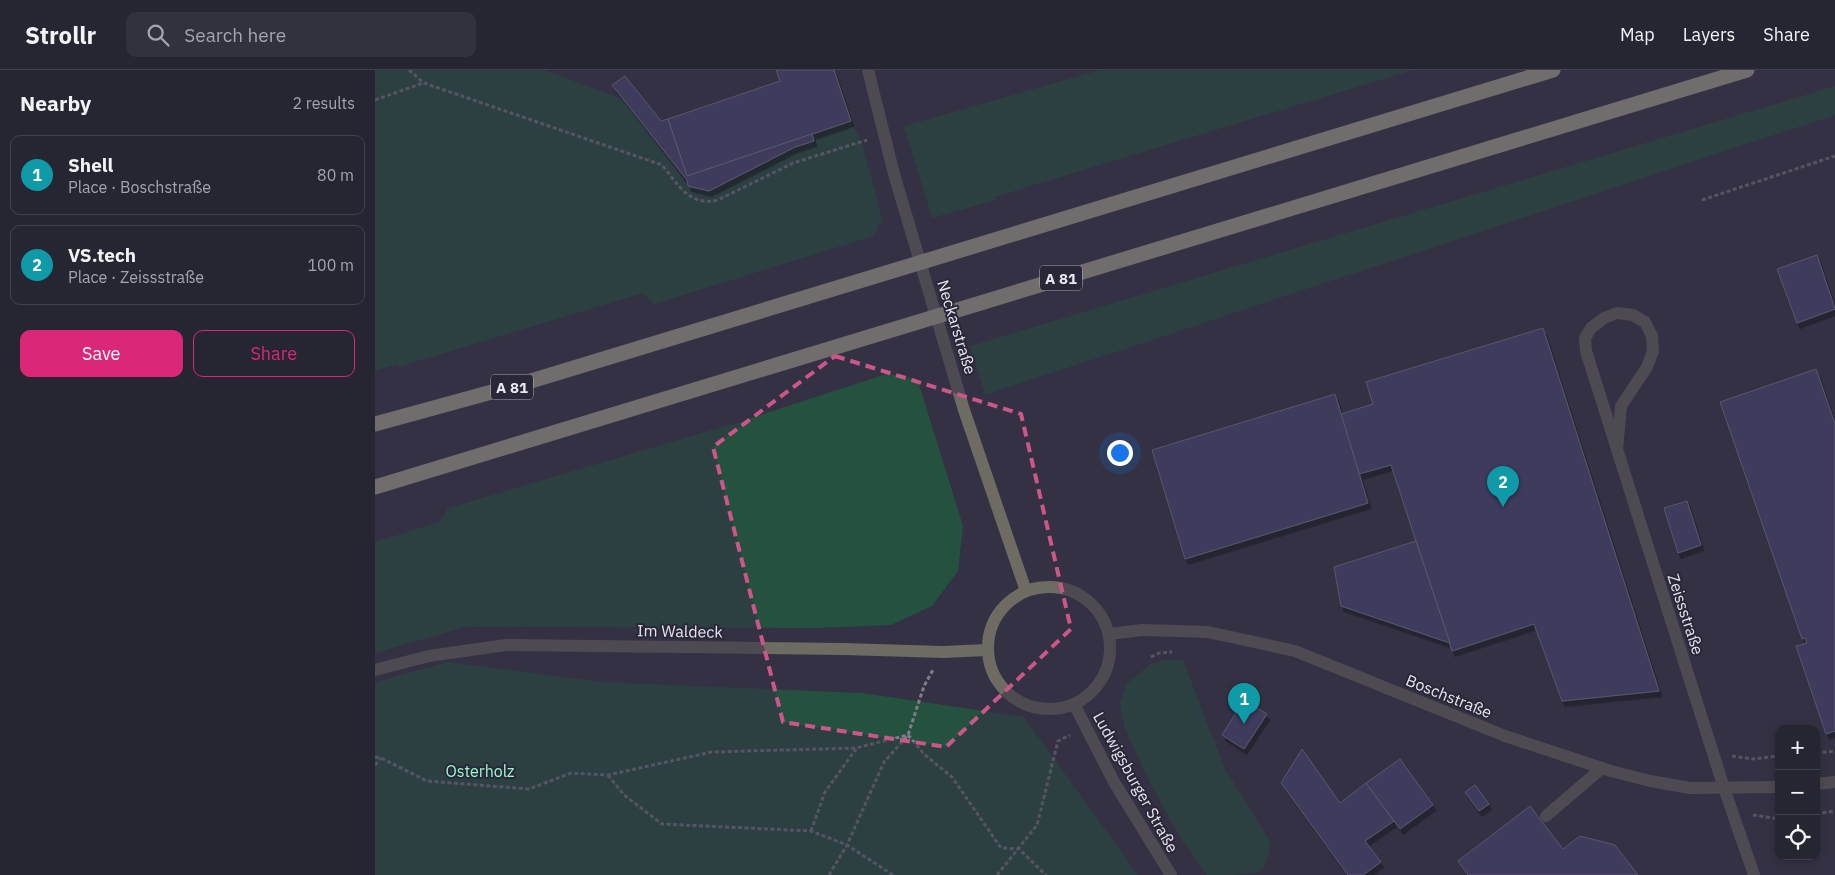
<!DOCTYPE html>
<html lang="en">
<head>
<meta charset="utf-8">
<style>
  :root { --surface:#262532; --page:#32313e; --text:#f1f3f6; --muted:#a4a5ac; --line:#42424d; --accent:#db2777 }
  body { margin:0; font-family:"IBM Plex Sans",sans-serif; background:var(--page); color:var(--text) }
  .controls { position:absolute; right:15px; bottom:15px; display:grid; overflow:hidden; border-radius:10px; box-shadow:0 2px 8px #0003 }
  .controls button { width:45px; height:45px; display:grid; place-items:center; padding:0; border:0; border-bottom:1px solid var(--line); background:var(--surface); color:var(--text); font:25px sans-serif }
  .you { position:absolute; left:744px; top:382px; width:18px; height:18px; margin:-12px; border:4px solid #fff; border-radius:50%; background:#1a73e8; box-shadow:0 0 0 8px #1a73e833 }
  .badge { display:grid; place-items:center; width:32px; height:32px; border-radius:50%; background:var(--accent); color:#fff; font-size:16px; font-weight:700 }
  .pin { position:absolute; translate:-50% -41px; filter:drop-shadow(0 1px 2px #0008) }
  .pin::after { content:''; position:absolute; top:26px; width:18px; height:15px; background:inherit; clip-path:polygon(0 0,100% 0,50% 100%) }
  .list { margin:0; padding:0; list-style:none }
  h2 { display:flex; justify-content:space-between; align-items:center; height:65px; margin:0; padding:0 20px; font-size:21px }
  h2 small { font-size:16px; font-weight:400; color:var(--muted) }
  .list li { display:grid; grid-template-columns:32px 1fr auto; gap:15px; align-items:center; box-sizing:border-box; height:80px; margin:0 10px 10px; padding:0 10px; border:1px solid var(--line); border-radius:10px }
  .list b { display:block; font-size:19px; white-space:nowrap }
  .list p { margin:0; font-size:16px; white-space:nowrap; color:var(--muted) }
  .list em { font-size:16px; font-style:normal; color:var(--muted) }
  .actions { display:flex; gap:10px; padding:15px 20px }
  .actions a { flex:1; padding:11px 0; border:1px solid var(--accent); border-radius:10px; text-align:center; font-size:18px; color:var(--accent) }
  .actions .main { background:var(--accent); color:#fff }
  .icon { flex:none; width:28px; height:28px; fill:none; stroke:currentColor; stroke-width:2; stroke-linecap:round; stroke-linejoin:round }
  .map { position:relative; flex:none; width:1460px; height:805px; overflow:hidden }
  header { display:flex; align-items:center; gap:30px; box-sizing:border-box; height:70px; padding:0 25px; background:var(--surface); border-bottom:1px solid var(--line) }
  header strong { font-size:24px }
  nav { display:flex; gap:28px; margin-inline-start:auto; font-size:18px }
  .search { width:350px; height:45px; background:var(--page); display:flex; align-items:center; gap:12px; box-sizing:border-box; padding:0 18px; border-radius:10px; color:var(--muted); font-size:19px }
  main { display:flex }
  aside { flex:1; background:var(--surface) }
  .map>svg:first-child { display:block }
  .green { fill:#24523e }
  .building { fill:#50477b; stroke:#858397; filter:url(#shadow) }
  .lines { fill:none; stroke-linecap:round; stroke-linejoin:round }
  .path { stroke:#7e7d8c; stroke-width:3; stroke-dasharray:4 2.5; stroke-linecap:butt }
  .service { stroke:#6d6b62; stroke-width:12 }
  .minor { stroke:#6d6b62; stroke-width:12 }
  .tertiary { stroke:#6d6b62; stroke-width:12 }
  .motorway { stroke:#bcb6a1; stroke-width:15 }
  .marked { fill:none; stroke:#cd5688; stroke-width:4; stroke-dasharray:10 6; stroke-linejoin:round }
  .labels { text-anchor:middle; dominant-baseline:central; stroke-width:4; stroke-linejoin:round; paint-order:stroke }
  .shield { fill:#2a2738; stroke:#aeacb9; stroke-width:1 }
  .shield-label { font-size:15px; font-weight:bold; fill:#e6e5f0 }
  .street-label { font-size:16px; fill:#e6e5f0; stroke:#2a2738 }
  .park-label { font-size:16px; fill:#97facc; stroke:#2a2738 }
</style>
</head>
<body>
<header>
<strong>Strollr</strong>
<div class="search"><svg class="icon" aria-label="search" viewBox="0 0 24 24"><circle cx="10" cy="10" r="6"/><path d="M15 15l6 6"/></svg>Search here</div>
<nav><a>Map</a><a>Layers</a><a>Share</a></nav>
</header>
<main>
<aside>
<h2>Nearby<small>2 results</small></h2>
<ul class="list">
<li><span class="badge" style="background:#0f9aa8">1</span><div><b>Shell</b><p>Place · Boschstraße</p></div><em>80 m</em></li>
<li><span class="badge" style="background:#0f9aa8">2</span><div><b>VS.tech</b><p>Place · Zeissstraße</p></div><em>100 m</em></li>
</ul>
<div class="actions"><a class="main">Save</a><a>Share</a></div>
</aside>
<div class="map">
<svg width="1460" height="805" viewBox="0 0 1460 805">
  <defs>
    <filter id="shadow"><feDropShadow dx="3" dy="5.5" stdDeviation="0" flood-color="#0009"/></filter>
  </defs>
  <rect width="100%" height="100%" fill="#333143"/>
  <!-- green -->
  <g class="green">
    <path d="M0,0H169L248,29L313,116L439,71L437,64L476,51L487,73L508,152L504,154L499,166L279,234L268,223L23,297L22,294L0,301Z"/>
    <path d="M725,0H1038L620,127L621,130L557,148L529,56Z"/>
    <path d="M1460,16V45L610,325L595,276Z"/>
    <path d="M511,304L542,308L588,456L583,501L557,536L516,555L443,558L91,557L0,583V472L64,452L73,438L367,351Z"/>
    <path d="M790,590H808L849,697L895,771C894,782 893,794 885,801C877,805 843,805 832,805L802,762L771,705L749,656L745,633L751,614L776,594Z"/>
    <path d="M73,592L226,612L487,623L649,647L763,805H0V612Z"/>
  </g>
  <!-- building -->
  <g class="building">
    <path d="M401,0H459L476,51L312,106L293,49L405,11Z"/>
    <path d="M250,6L286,51L293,49L312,106L437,64L439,71L420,77L334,121L313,116L312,110L237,15Z"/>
    <path d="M1442,185L1460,239L1422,253L1402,199Z"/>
    <path d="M1168,258L1284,621L1187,631L1159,554L1077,581L1016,395L984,404L966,344L998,334L991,312Z"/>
    <path d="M1441,299L1460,354V661L1451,664L1421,576L1432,573L1430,568L1427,569L1345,332Z"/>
    <path d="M960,324L993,433L810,489L777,380Z"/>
    <path d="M1312,431L1326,475L1303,483L1289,438Z"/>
    <path d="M1041,471L1075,573L966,536L959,497Z"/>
    <path d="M869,630L892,644L869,679L847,665Z"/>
    <path d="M927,679L965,733L991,713L1019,751L990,771L1006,792L988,805H973L906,713Z"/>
    <path d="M1025,689L1058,735L1025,759L991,713Z"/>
    <path d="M1100,715L1114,734L1104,741L1090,722Z"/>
    <path d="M1155,736L1188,779L1205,766L1240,775L1263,805H1093L1083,791Z"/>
  </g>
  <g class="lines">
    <!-- path -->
    <g class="path">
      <path d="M34,0L49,13L287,95C303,114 314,137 343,130L418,93L492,70"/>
      <path d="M0,30L48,13"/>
      <path d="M1327,130L1460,86"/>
      <path d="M776,587L784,583L797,582"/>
      <path d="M1441,683L1460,681"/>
      <path d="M1357,686L1378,689L1404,686"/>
      <path d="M0,687L6,688L52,711L154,719L196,703L233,705L337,682L481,678L533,665L550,685L577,707L626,778L644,779L671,805"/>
      <path d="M0,695L6,688"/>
      <path d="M233,705L249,725L287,754L436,761L472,775L518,805"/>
      <path d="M1441,744L1460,741"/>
      <path d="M1378,745L1404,749"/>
      <path d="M436,761L450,722L481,679"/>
      <path d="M454,805L472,775L509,692L533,665L549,616L558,600"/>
      <path d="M622,805L662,755L683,671L695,665"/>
    </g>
    <!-- service -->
    <path class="service" d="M1171,746L1227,698"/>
    <!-- minor -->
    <g class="minor">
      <path d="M493,0L519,104L589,340L651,521"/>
      <path d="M1242,380L1246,336L1272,297L1278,281L1277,266L1270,252L1258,245L1242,243L1229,248L1216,258L1210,268L1211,281L1349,718L1379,805"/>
    </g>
    <!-- tertiary -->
    <g class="tertiary">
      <circle cx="674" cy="578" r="61"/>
      <path d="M734,564L767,560L833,562L920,581L1130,666L1236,701L1275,711L1315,718L1404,717"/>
      <path d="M0,600L54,586L131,575L469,579L568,582L612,580"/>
      <path d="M699,634L739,712L796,805"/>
      <path d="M1441,714L1460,712"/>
    </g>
    <!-- motorway -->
    <g class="motorway">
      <path d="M0,354L146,314L1178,0"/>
      <path d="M0,417L1372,0"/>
    </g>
  </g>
  <!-- marked area -->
  <path d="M0 0H1460V805H0ZM460,286L646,344L696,559L571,677L408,652L338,377Z" fill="#333143" fill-opacity=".55" fill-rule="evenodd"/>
  <path class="marked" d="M460,286L646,344L696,559L571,677L408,652L338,377Z"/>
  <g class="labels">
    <!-- shield labels -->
    <g class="shield">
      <rect x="665" y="195.5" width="42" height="25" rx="4"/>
      <rect x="116" y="304.5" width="42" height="25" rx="4"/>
    </g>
    <g class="shield-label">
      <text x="686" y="208">A 81</text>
      <text x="137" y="317">A 81</text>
    </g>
    <!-- street labels -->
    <g class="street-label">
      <text transform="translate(582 257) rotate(73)">Neckarstraße</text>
      <text transform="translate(1311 544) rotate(72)">Zeissstraße</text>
      <text transform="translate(305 561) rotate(1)">Im Waldeck</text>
      <text transform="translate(1074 626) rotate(22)">Boschstraße</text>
      <text transform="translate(761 712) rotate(61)">Ludwigsburger Straße</text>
    </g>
    <!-- park labels -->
    <g class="park-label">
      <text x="105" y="701">Osterholz</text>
    </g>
  </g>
</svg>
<div class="controls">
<button>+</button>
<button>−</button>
<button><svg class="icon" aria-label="locate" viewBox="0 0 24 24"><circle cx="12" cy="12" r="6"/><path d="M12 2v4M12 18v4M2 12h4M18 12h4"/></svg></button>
</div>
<div class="you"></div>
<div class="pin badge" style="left:869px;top:654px;background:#0f9aa8">1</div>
<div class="pin badge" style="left:1128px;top:437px;background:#0f9aa8">2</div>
</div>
</main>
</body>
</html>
